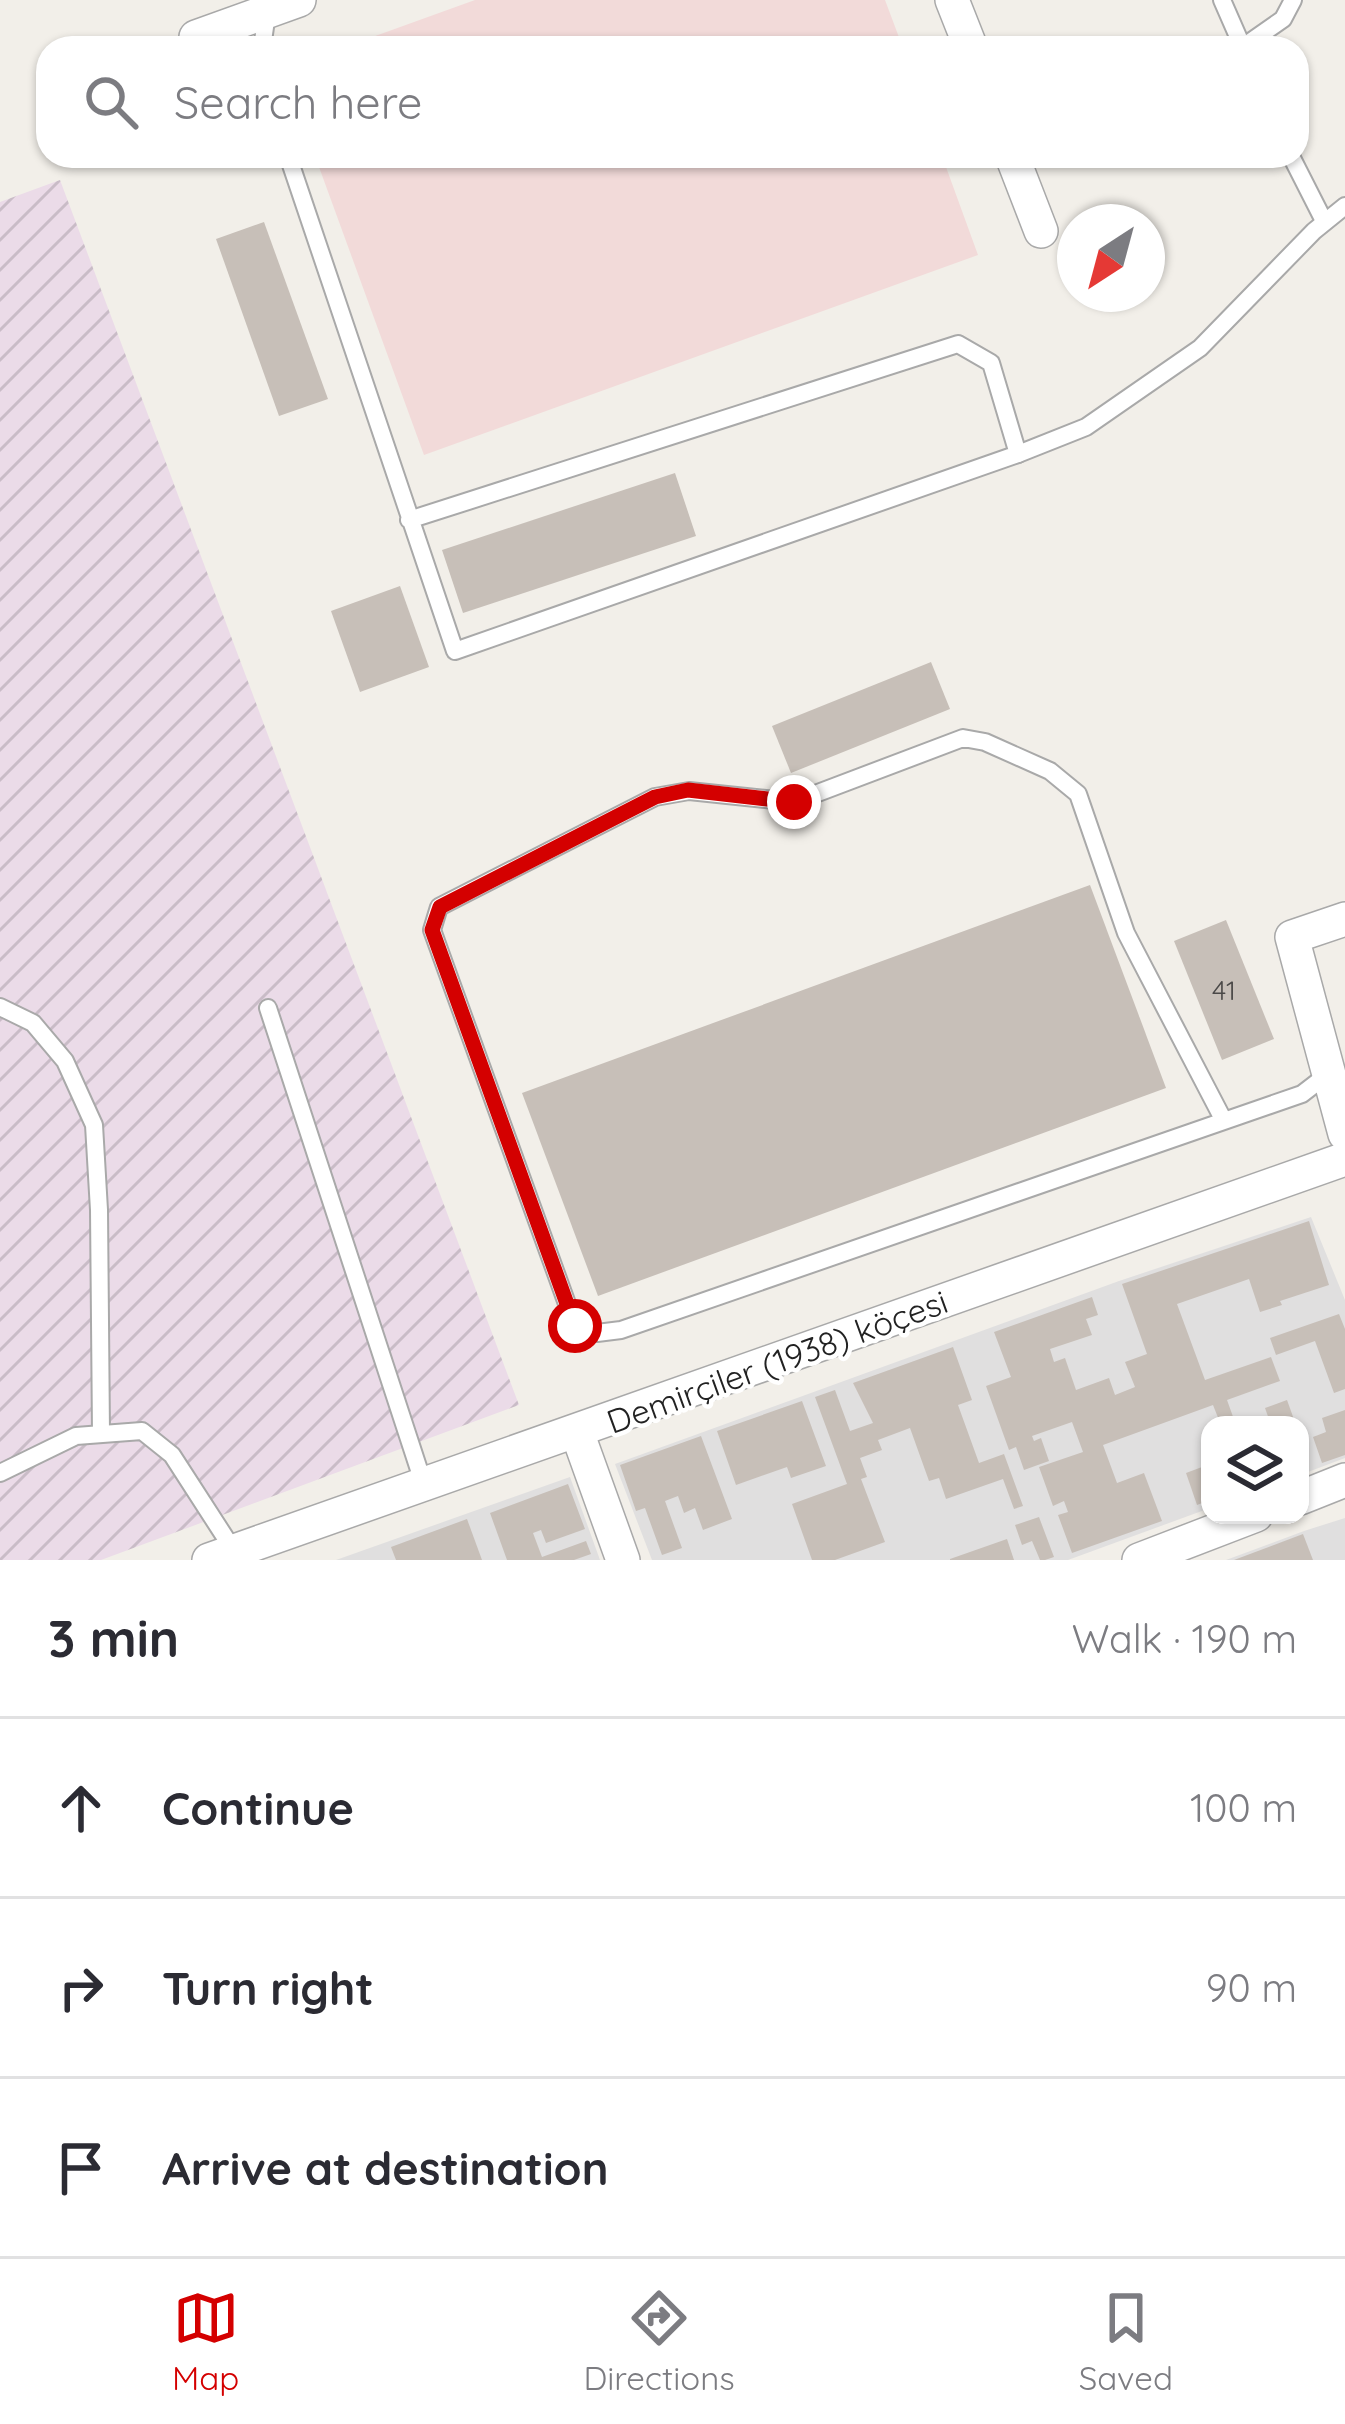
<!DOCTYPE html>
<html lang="en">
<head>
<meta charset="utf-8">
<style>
  :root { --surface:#fff; --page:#f2f2f3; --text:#2b2b33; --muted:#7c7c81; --line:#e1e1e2; --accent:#d40000 }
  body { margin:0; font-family:Quicksand,sans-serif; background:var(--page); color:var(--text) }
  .controls { position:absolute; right:36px; bottom:36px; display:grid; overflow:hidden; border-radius:24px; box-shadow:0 3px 9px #0004 }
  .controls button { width:108px; height:108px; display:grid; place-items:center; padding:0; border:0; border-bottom:3px solid var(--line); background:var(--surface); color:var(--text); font:60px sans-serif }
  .compass { position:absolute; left:1057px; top:204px; width:108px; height:108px; border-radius:50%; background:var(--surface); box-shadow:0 3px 9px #0004; rotate:216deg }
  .stop { position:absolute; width:36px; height:36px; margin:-27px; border:9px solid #d40000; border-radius:50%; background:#fff }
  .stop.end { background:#d40000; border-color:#fff; box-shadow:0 3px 12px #0008 }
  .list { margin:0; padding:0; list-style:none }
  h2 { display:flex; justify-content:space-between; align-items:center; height:156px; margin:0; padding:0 48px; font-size:51px }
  h2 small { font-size:39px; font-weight:400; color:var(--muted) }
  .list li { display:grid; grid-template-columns:78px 1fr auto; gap:36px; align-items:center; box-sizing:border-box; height:180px; padding:0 48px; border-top:3px solid var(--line) }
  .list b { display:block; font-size:45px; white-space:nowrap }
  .list em { font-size:39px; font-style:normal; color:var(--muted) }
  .icon { flex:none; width:66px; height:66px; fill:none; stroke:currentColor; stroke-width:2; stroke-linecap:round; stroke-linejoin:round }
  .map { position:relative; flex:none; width:1345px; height:1560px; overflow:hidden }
  .search { position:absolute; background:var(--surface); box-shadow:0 3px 9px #0004; left:36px; right:36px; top:36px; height:132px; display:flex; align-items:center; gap:30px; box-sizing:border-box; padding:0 42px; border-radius:36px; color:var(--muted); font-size:45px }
  .sheet { height:696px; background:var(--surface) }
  nav { display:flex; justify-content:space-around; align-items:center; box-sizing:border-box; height:168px; border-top:3px solid var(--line); background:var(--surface); font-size:33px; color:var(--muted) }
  nav a { display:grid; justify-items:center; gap:6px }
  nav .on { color:var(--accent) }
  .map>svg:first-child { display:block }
  .residential { fill:#e0dfdf }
  .commercial { fill:#f2dad9 }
  .industrial { fill:url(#industrial-furrows) }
  .building { fill:#c7bfb8 }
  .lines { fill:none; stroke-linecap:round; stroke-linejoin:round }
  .service-casing { stroke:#a9a9a9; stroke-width:20 }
  .minor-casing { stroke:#a9a9a9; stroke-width:36 }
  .service { stroke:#fff; stroke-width:16 }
  .minor { stroke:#fff; stroke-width:33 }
  .route { stroke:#d40000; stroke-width:15 }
  .labels { text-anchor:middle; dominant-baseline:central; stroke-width:9; stroke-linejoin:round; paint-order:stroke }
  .number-label { font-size:27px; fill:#4b4948 }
  .street-label { font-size:33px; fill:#222; stroke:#fff }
</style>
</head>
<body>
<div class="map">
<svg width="1345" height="1560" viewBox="0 0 1345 1560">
  <defs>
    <pattern id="industrial-furrows" width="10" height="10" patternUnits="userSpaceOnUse" patternTransform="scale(3)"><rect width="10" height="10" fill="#ebdbe8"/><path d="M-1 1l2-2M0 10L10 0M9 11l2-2" fill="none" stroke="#c9bcc7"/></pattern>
  </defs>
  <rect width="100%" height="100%" fill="#f2efe9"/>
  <!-- residential -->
  <g class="residential">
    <path d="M1311,1217L1345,1300V1458L1300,1475V1425H1210V1508L1068,1560H652L615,1464L1119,1281Z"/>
    <path d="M570,1477L600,1560H336Z"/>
    <path d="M1345,1518V1560H1226L1304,1531Z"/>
  </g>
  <!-- commercial -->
  <g class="commercial">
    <path d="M475,0H885L903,48H342Z"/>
    <path d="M315,156H942L978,255L424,455Z"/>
  </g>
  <!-- industrial -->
  <path class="industrial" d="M60,180L519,1405L101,1560H0V202Z"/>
  <!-- building -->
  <g class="building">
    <path d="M264,222L328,399L279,416L216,239Z"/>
    <path d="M675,473L696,536L463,613L442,550Z"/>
    <path d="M400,586L429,667L360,692L331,611Z"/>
    <path d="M931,662L950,709L791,773L772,726Z"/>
    <path d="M1090,885L1166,1088L598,1296L522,1093Z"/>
    <path d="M1226,920L1274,1039L1222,1060L1174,941Z"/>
    <path d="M1309,1221L1329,1285L1280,1301L1282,1305L1260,1312L1249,1279L1177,1304L1205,1380L1271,1357L1280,1381L1227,1400L1236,1425H1221L1213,1405L1103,1445L1117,1483L1144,1473L1162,1521L1072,1553L1058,1515L1068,1512L1064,1501L1053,1506L1039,1467L1083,1452L1072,1422L1032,1436L1034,1441L1041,1438L1049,1461L1024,1470L1016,1447L1009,1450L986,1386L1011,1377L994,1332L1092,1297L1098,1315L1086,1319L1092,1335L1050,1349L1054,1362L1065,1358L1076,1390L1109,1378L1115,1395L1135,1387L1125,1362L1147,1354L1122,1284Z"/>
    <path d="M1339,1314L1345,1329V1389L1334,1393L1315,1341L1276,1355L1270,1338Z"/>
    <path d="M953,1347L972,1400L958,1405L979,1463L1004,1454L1023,1506L1014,1509L1003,1479L946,1499L939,1478L929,1481L910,1428L878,1440L882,1450L860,1458L867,1477L861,1479L885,1542L835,1560H812L792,1504L847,1484L815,1397L835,1390L850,1431L873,1423L853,1383Z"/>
    <path d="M1287,1400L1296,1425H1271L1265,1408Z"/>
    <path d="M802,1401L826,1466L791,1478L787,1467L736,1485L717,1431Z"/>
    <path d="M1345,1410V1455L1322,1463L1313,1437L1326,1432L1322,1418Z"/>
    <path d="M701,1436L732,1519L703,1530L695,1508L684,1513L678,1496L665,1501L682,1548L662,1555L645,1508L636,1511L620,1465Z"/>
    <path d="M1210,1464V1500L1197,1505L1186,1473Z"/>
    <path d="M568,1484L585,1529L546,1543L541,1530L533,1533L542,1557L586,1541L591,1554L574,1560H507L490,1513Z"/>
    <path d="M1039,1517L1054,1557L1045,1560H1040L1032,1541L1022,1545L1015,1525Z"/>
    <path d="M467,1519L482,1560H396L391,1547Z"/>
    <path d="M1303,1534L1313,1560H1234Z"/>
    <path d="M1007,1539L1014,1560H950V1559Z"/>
  </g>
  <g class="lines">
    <!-- service casing -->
    <g class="service-casing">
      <g id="service">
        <path d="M1222,0L1243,48"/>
        <path d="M1243,47L1283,19L1293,0"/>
        <path d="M262,48L267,13"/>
        <path d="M288,156L455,651L1018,454L991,363L958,344L409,520"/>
        <path d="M1291,156L1324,221"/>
        <path d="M1018,454L1086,427L1200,348L1314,231L1345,206"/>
        <path d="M0,1007L33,1023L65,1061L94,1125L99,1210L101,1433"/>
        <path d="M268,1008L424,1485"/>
        <path d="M1224,1121L1126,933L1078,794L1050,771L985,742L963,738L794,802L689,791L655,797L439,907L432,930L575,1326L597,1333L621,1330L1224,1121L1302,1094L1328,1074"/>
        <path d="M0,1473L76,1436L142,1431L172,1455L234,1551"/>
      </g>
    </g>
    <!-- minor casing -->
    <g class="minor-casing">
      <g id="minor">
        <path d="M952,0L971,48"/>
        <path d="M196,37L299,0"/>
        <path d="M1012,156L1041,231"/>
        <path d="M1345,919L1292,937L1345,1134"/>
        <path d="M577,1432L623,1560"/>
        <path d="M1300,1498L1345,1480"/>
        <path d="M209,1560L1345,1159"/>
        <path d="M1139,1560L1256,1515"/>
      </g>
    </g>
    <!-- service -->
    <use href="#service" class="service"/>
    <!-- minor -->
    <use href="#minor" class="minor"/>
  </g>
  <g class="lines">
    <!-- route -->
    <path class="route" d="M575,1326L432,930L440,907L655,797L688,790L794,802"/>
  </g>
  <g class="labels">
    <!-- number labels -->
    <g class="number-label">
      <text x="1224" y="990">41</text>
    </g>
    <!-- street labels -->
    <g class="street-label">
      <text transform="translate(777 1361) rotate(-20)">Demirçiler (1938) köçesi</text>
    </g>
  </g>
</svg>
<div class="controls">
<button><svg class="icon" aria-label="layers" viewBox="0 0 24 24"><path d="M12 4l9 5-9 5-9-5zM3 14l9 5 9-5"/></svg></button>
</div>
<svg class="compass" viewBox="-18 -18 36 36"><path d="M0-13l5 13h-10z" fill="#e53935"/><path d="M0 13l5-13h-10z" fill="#7c7c81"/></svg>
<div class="stop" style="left:575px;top:1326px"></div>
<div class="stop end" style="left:794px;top:802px"></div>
<div class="search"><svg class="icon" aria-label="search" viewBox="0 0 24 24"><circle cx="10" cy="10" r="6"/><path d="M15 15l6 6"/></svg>Search here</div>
</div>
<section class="sheet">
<h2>3 min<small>Walk · 190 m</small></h2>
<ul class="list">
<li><svg class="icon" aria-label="ahead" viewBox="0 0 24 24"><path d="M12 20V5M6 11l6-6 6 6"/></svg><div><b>Continue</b></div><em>100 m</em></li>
<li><svg class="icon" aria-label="right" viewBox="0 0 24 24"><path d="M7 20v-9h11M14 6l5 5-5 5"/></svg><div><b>Turn right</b></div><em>90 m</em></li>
<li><svg class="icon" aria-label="arrive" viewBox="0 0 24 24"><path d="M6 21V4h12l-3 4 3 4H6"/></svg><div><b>Arrive at destination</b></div></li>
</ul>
</section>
<nav>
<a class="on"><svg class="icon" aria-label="map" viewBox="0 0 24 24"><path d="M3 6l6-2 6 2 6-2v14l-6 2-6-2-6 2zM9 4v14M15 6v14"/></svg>Map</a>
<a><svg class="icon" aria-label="directions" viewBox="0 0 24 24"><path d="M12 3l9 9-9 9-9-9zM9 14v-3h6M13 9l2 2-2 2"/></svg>Directions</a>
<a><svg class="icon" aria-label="saved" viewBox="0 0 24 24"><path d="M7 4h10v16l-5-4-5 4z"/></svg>Saved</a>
</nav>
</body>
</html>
